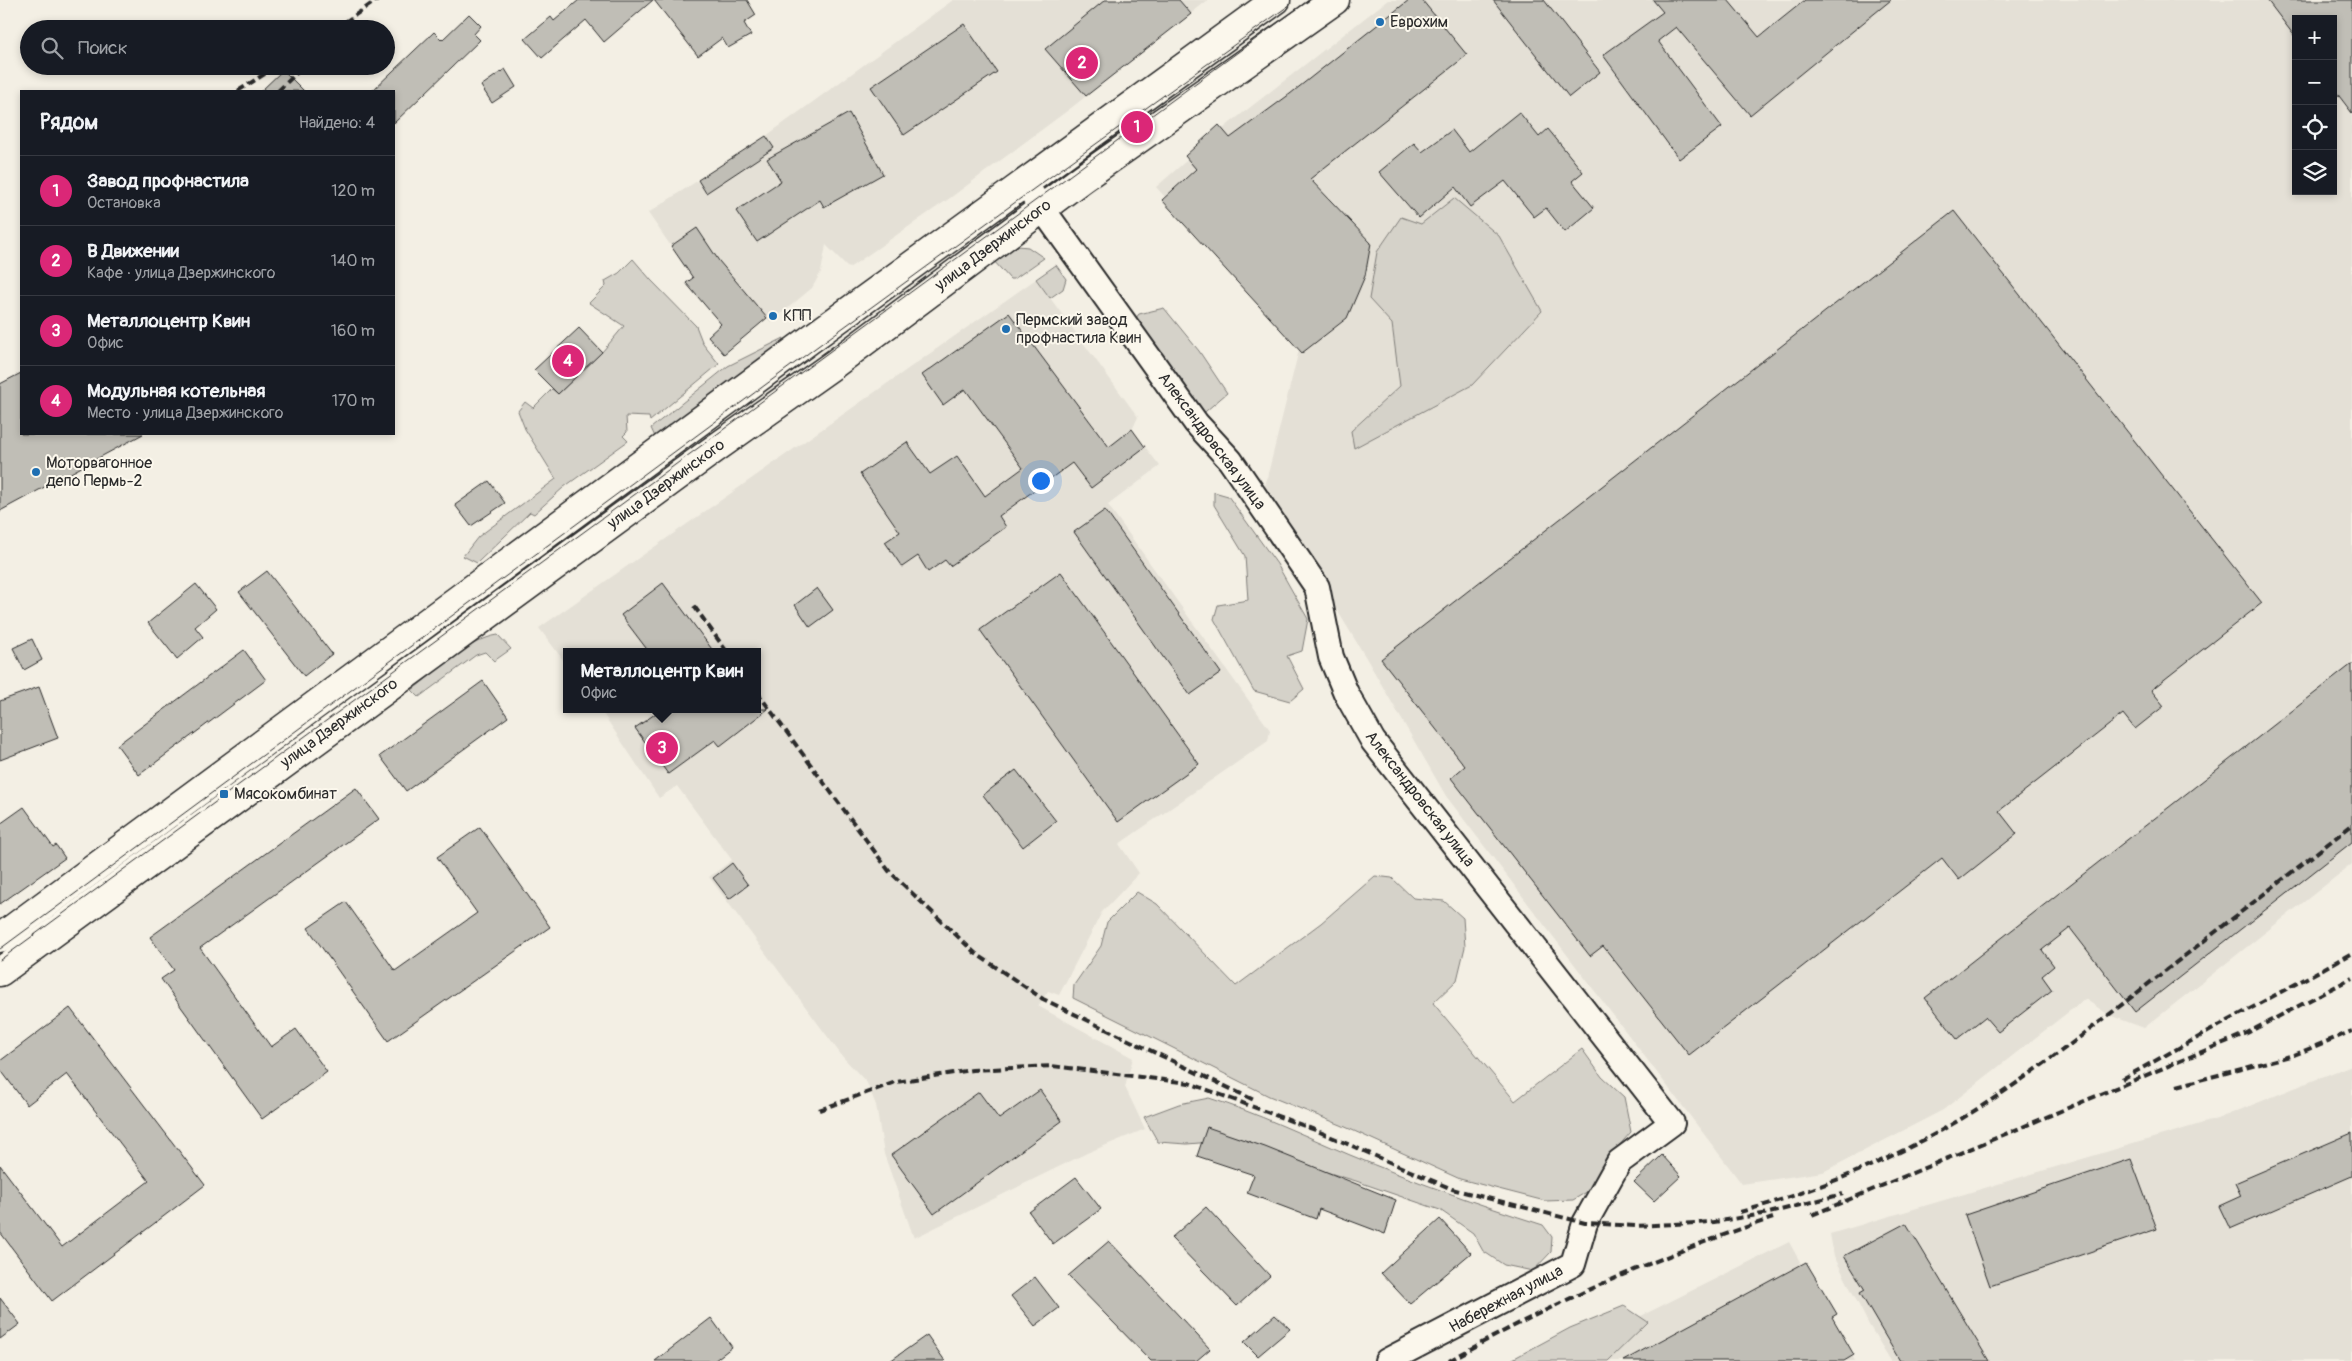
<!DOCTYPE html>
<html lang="ru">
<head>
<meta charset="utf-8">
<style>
  :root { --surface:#171b24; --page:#242831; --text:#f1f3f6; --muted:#9ea1a6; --line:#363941; --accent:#db2777 }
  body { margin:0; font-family:Pangolin,sans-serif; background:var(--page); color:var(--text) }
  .controls { position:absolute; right:15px; top:15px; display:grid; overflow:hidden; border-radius:0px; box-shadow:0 2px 8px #0003 }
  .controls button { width:45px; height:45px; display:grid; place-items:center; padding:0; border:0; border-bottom:1px solid var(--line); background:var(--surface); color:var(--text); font:25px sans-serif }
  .you { position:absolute; left:1040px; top:480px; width:18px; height:18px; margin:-12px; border:4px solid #fff; border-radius:50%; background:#1a73e8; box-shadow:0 0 0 8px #1a73e833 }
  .badge { display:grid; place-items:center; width:32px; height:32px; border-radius:50%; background:var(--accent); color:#fff; font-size:16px; font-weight:700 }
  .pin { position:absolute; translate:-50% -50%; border:2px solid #fff; box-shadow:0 1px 5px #0006 }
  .popup { position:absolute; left:563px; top:648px; width:198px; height:65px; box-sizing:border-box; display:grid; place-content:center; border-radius:0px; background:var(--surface); filter:drop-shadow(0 1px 4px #0005); font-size:16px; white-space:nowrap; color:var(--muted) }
  .popup b { font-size:19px; color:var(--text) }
  .popup::after { content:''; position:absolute; left:50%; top:100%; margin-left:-10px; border:10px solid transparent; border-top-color:var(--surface) }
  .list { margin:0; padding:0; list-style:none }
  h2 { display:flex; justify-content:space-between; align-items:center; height:65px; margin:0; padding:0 20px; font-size:21px }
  h2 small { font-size:16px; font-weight:400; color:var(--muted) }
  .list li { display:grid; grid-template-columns:32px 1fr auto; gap:15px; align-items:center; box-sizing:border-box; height:70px; padding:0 20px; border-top:1px solid var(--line) }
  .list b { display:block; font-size:19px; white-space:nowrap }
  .list p { margin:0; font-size:16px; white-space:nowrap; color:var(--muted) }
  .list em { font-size:16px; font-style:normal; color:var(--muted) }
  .icon { flex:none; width:28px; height:28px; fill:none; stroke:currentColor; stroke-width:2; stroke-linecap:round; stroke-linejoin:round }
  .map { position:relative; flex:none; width:2352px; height:1361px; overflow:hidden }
  .search { position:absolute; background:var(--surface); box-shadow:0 2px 8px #0003; left:20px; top:20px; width:375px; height:55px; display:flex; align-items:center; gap:12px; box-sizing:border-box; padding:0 18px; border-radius:28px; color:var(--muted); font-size:19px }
  .panel { position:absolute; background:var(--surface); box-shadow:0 2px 8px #0003; left:20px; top:90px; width:375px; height:345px; border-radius:0px }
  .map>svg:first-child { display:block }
  .built { fill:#e4e0d6; fill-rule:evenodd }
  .green { fill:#d5d2c9; stroke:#807e7a }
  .building { fill:#c0beb6; stroke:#2b2b2b }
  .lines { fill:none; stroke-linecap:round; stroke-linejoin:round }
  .minor-casing { stroke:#2b2b2b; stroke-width:28 }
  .secondary-casing { stroke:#2b2b2b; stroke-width:31 }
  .minor { stroke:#fbf7ec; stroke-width:24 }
  .secondary { stroke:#fbf7ec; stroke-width:28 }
  .tram { stroke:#2b2b2b; stroke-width:1 }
  .rail { stroke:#2b2b2b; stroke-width:4; stroke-dasharray:8 4; stroke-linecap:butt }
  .poi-dot { fill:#1f6fb2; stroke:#fbf7ec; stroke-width:2 }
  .labels { text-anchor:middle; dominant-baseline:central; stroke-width:4; stroke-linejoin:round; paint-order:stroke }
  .poi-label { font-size:16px; fill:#2b2b2b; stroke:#fbf7ec; text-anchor:start }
  .street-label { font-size:16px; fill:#2b2b2b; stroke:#fbf7ec }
</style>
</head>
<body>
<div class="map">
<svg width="2352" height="1361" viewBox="0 0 2352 1361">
  <rect width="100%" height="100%" fill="#f3efe4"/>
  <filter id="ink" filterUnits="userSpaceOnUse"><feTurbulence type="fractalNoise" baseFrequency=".02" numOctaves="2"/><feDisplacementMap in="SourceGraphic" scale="10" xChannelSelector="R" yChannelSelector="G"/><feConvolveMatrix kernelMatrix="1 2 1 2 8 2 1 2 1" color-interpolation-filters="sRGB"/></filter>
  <g filter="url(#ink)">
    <!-- built -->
    <g class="built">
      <path d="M953,0H1208L1071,108L950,198L849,268L826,245L821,272L812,288L771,322L767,318L724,354L708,336L721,324L686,283L693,278L648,213L766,136Z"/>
      <path d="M1388,0H2352V864L2144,1028L2109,1015L2085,999L1943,1110L1823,1172L1742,1184L1446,796L1365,656L1264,490L1300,346L1156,187L1230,123ZM2296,19H2333V191H2296Z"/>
      <path d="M1036,279L1138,417L1132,430L1160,466L1108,505L1270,730L1268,741L1119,844L1139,873L1102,912L1059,995L1048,991L1038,1006L1133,1058L1125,1087L1145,1129L1087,1153L914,1238L884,1154L876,1105L867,1083L842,1056L709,877L732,860L717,840L677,786L659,798L600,709H757V652H567V665L539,628Z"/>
      <path d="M2352,1065V1361H1891L1869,1325L1834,1256L1830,1234L2217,1119Z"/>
      <path d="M1789,1242L1855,1361H1552L1555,1359Z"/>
    </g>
    <!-- green -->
    <g class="green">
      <path d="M1454,198L1499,236L1542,311L1472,385L1354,448L1351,431L1400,386L1392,324L1369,299L1377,252L1401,217L1421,224Z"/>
      <path d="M1018,246L1028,247L1044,258L1014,279H1010L993,260Z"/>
      <path d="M633,259L651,280L696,326L703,344L719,364L650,421L649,417L626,416L627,432L623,436L628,441L564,487L534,514L530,512L477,563L463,556L478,537L556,479L525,429L518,411L525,402L533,408L552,389L558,394L602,352L624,326L589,303L606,286L605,281L619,273Z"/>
      <path d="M1056,265L1066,279L1063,289L1050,298L1036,279Z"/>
      <path d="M1164,308L1199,351L1227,393L1199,417L1135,319L1139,314Z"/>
      <path d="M784,338L778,357L681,427L655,437L651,428L728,366Z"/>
      <path d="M1214,492L1228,496L1277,564L1308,619L1302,651L1287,656L1304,689L1290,701L1254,691L1214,619L1218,605L1248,600L1245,556L1214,505Z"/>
      <path d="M498,635L511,649L494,661L485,652L476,655L419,697L412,690C436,672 469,639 498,635Z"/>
      <path d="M1375,876L1392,878L1413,898L1444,901L1463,918L1465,947L1457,980L1433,1003L1515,1101L1582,1049L1602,1077L1624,1097L1631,1132L1609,1157L1590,1190L1573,1200L1545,1201L1460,1179L1341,1125L1269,1096L1073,998L1074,985L1101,946L1107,922L1137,892L1157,904L1236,986L1321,923Z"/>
      <path d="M1209,1098C1257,1113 1303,1135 1350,1155C1413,1181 1477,1204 1543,1225L1552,1237L1551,1252L1533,1271L1504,1265L1483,1251L1473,1233L1440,1210L1356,1181L1224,1141L1187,1144L1158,1142L1144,1117L1179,1104Z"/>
      <path d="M1624,1306L1648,1322L1608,1361H1509L1570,1328Z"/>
    </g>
    <!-- building -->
    <g class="building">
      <path d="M579,0H653L604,42L586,20L542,58L525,39L551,17L554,21Z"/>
      <path d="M654,0H747L756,15L744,23L751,35L728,48L722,38L698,56Z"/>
      <path d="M1105,0H1179L1191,14L1086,96L1045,49Z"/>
      <path d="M1409,0H1422L1467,55L1310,179L1371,243L1365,276L1347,318L1302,353L1162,200L1196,169L1185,156L1219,125L1230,138L1290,94Z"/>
      <path d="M1493,0H1544L1600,72L1569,97Z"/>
      <path d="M1653,0H1728L1759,37L1805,0H1891L1750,115L1676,27L1658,41L1722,127L1679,159L1603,55L1663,12Z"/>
      <path d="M2267,0H2352V113L2333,88V19H2296V38Z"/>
      <path d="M469,14L481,26L474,34L480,40L394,123V91H372L434,32L442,40Z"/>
      <path d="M964,24L997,72L904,135L871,87Z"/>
      <path d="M505,69L516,87L492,103L481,86Z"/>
      <path d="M283,70L304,91H261Z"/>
      <path d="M1519,112L1539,137L1548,129L1583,172L1572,181L1594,208L1565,232L1546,208L1534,217L1505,181L1470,207L1455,187L1419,218L1379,172L1414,143L1422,152L1452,130L1469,152Z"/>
      <path d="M849,113L883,174L824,207L820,200L757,242L736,211L781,181L767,159Z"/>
      <path d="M766,136L774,148L706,193L698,180Z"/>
      <path d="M1954,211L2262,603L2151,690L2164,706L2135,729L2123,714L1999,811L2017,834L1959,880L1942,858L1689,1055L1603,946L1590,956L1451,778L1465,766L1381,659Z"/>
      <path d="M697,228L719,261L767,318L724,354L708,336L721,324L686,283L693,278L671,246Z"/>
      <path d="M1009,313L1109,447L1132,429L1145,447L1091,488L1072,463L999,516L1006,527L950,566L945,560L928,572L918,556L902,567L885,542L900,532L860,474L907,442L930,474L957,456L985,496L1023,468L965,389L943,405L922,375Z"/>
      <path d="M579,328L602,352L558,394L534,370Z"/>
      <path d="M21,373V434H143L0,511V384Z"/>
      <path d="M489,481L505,503L471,526L455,505Z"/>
      <path d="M1105,510L1221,673L1190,695L1074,532Z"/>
      <path d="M267,571L332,654L304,676L239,592Z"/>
      <path d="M1061,572L1199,764L1118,822L980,630Z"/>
      <path d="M663,583L714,652H649L621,615Z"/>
      <path d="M196,584L216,609L195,627L203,637L177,659L148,623Z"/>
      <path d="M817,588L833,610L810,627L795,605Z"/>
      <path d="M32,639L42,660L24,670L13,648Z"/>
      <path d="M244,650L266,680L139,775L117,745Z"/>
      <path d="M2352,664V842L2135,1012L2070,928L2042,950L2054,966L2042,976L2052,990L1998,1032L1985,1017L1957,1039L1925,998Z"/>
      <path d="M483,681L508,717L406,791L380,756Z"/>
      <path d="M39,687L58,738L0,760V701Z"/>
      <path d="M662,709H768L720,746L715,740L668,774L635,728Z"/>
      <path d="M1016,770L1056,821L1023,847L983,795Z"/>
      <path d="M356,788L379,819L200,948L271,1047L296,1029L327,1072L262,1119L161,979L174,970L150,937Z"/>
      <path d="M24,807L53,847L56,845L65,858L0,904V824Z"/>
      <path d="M480,827L550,927L388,1041L308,928L346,902L395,971L477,913L437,857Z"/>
      <path d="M732,863L748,885L729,899L713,878Z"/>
      <path d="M70,1008L205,1185L52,1301L0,1232V1165L62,1247L149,1181L67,1074L27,1105L0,1069V1061Z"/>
      <path d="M1040,1090L1062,1121L934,1214L891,1155L979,1092L999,1119Z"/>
      <path d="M1207,1127L1265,1147L1396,1200L1385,1234L1319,1209L1316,1219L1247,1193L1254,1175L1197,1156Z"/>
      <path d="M2352,1133V1176L2230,1229L2219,1206L2241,1196L2235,1183Z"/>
      <path d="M1662,1155L1681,1176L1654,1201L1634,1182Z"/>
      <path d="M2131,1159L2157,1229L1990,1286L1965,1215Z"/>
      <path d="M1076,1177L1101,1209L1053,1244L1029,1212Z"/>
      <path d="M1206,1207L1270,1276L1237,1306L1171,1238Z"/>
      <path d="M1440,1219L1471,1253L1410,1304L1381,1273Z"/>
      <path d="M1906,1223L1989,1361H1900L1860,1293L1865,1290L1844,1256Z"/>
      <path d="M1109,1241L1210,1349L1196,1361H1151L1068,1276Z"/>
      <path d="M1806,1262L1837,1314L1832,1317L1854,1355L1844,1361H1623Z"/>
      <path d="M1035,1277L1059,1308L1035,1326L1011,1296Z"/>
      <path d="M0,1298L20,1324L0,1339Z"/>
      <path d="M1275,1315L1290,1329L1258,1356L1244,1342Z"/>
      <path d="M711,1318L732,1347L714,1361H655Z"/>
      <path d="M927,1335L945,1361H890Z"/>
    </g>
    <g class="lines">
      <!-- minor casing -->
      <g class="minor-casing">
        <path id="minor" d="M1024,183L1196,423L1230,460L1317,587L1331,657L1346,693L1373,741L1672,1123L1619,1162L1585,1223L1573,1264L1387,1361"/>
      </g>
      <!-- secondary casing -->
      <g class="secondary-casing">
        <g id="secondary">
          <path d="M0,938L812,338L1276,0"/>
          <path d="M0,972L713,450L833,365L1083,178L1335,0"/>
        </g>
      </g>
      <!-- minor -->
      <use href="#minor" class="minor"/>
      <!-- secondary -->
      <use href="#secondary" class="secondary"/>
      <!-- tram -->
      <g class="tram">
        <path d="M0,949L818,346L1050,177L1291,4"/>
        <path d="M0,960L1309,0"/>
      </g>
      <!-- rail -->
      <g class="rail">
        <path d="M335,29L377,0"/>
        <path d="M238,91L277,66"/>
        <path d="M278,91L304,66"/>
        <path d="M694,606L727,652"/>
        <path d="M757,692L889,871L975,953L1043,999L1256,1101"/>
        <path d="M2122,1079L2352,953"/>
        <path d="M2177,1086L2294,1055L2352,1031"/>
        <path d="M819,1110L896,1082L972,1070L1052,1066L1189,1083L1315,1130L1452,1189L1585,1223L1636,1226L1714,1222L1769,1213L1843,1194"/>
        <path d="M1740,1212C1806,1194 1872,1168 1933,1135C2015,1090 2088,1031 2161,974C2225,925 2288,875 2352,825"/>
        <path d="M1812,1215L2247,1033L2352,978"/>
        <path d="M1449,1361C1551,1303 1661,1255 1773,1218"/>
      </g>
    </g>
  </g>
  <!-- markers -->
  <g class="poi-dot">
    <circle cx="1380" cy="22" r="5"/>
    <circle cx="773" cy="316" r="5"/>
    <circle cx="1006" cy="329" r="5"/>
    <circle cx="36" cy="472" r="5"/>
    <rect x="219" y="789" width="10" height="10" rx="2.5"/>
  </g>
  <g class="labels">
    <!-- poi labels -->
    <g class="poi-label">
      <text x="1390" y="22">Еврохим</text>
      <text x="783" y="316">КПП</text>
      <text x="1016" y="320">Пермский завод<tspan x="1016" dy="18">профнастила Квин</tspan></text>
      <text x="46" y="463">Моторвагонное<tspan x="46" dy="18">депо Пермь-2</tspan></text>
      <text x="234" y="794">Мясокомбинат</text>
    </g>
    <!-- street labels -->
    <g class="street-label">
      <text transform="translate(993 245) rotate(-37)">улица Дзержинского</text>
      <text transform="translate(1212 441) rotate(53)">Александровская улица</text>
      <text transform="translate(666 484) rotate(-36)">улица Дзержинского</text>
      <text transform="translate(339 723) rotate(-36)">улица Дзержинского</text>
      <text transform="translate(1420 799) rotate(52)">Александровская улица</text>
      <text transform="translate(1506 1299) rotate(-28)">Набережная улица</text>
    </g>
  </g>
</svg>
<div class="controls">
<button>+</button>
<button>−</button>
<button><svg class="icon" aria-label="locate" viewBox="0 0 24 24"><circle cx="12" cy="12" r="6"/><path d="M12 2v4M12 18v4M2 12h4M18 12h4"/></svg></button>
<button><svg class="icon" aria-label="layers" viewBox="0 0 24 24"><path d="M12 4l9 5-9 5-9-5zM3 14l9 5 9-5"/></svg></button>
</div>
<div class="you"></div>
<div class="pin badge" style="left:1137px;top:127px">1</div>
<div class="pin badge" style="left:1082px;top:63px">2</div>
<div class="pin badge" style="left:662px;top:748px">3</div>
<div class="popup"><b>Металлоцентр Квин</b>Офис</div>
<div class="pin badge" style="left:568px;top:361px">4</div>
<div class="search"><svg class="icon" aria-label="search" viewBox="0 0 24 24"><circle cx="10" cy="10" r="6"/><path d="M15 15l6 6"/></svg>Поиск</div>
<section class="panel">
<h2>Рядом<small>Найдено: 4</small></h2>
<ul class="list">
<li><span class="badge">1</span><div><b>Завод профнастила</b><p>Остановка</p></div><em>120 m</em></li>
<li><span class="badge">2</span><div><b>В Движении</b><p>Кафе · улица Дзержинского</p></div><em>140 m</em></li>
<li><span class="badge">3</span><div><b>Металлоцентр Квин</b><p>Офис</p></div><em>160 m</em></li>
<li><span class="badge">4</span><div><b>Модульная котельная</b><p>Место · улица Дзержинского</p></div><em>170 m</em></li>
</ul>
</section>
</div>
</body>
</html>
